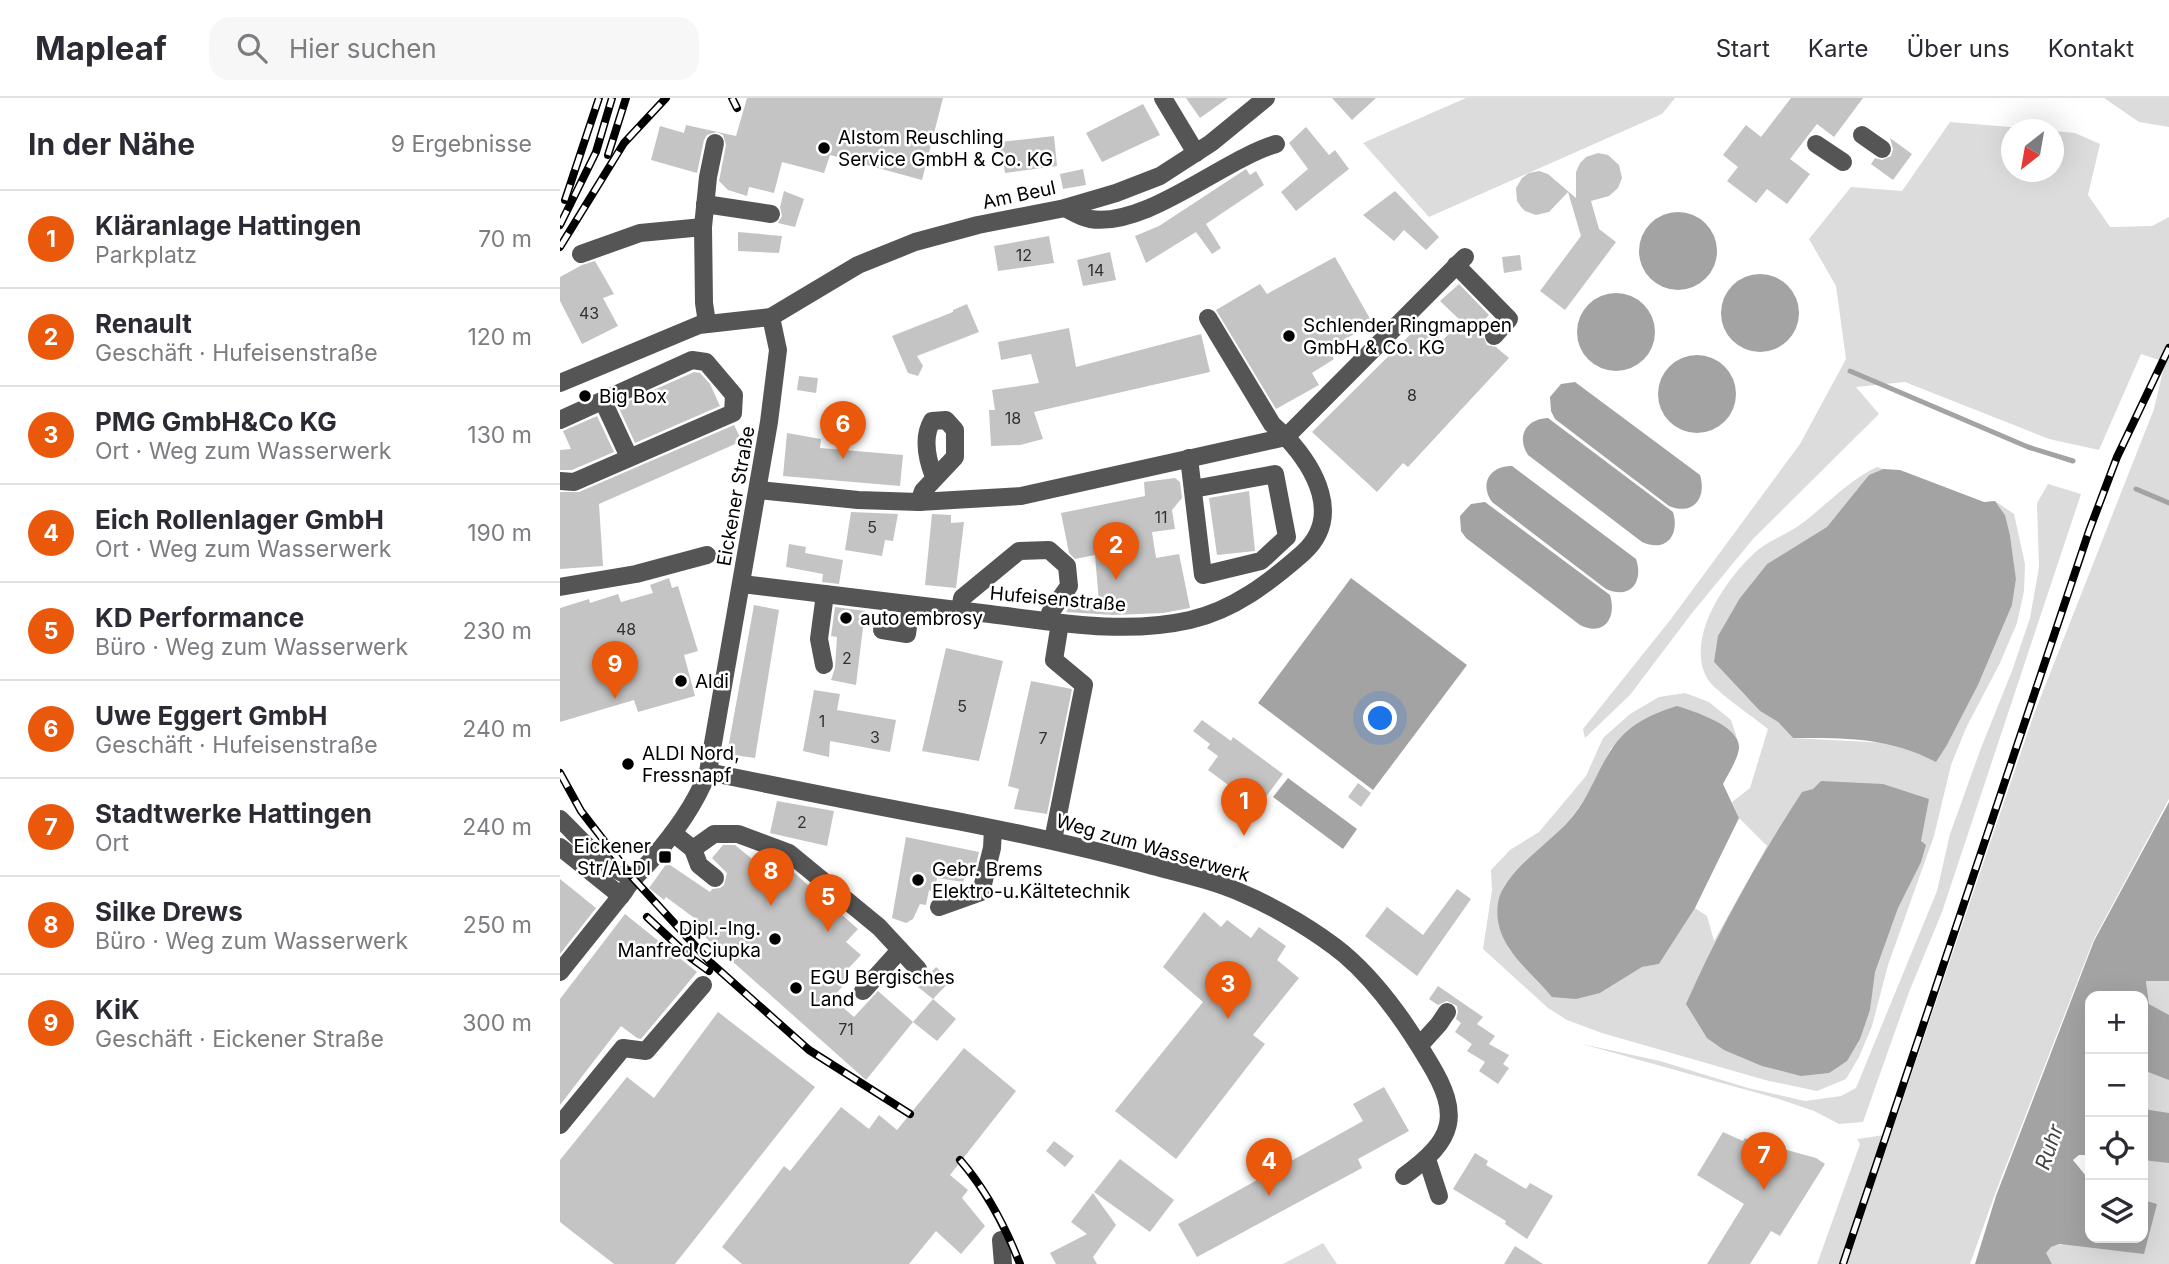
<!DOCTYPE html>
<html lang="de">
<head>
<meta charset="utf-8">
<style>
  :root { --surface:#fff; --page:#f7f7f7; --text:#2b2b33; --muted:#7c7c81; --line:#e1e1e2; --accent:#ea580c }
  body { margin:0; font-family:Inter,sans-serif; background:var(--page); color:var(--text) }
  .controls { position:absolute; right:21px; bottom:21px; display:grid; overflow:hidden; border-radius:14px; box-shadow:0 7px 28px #0002 }
  .controls button { width:63px; height:63px; display:grid; place-items:center; padding:0; border:0; border-bottom:2px solid var(--line); background:var(--surface); color:var(--text); font:35px sans-serif }
  .compass { position:absolute; left:1441px; top:21px; width:63px; height:63px; border-radius:50%; background:var(--surface); box-shadow:0 7px 28px #0002; rotate:211deg }
  .you { position:absolute; left:821px; top:621px; width:24px; height:24px; margin:-18px; border:5px solid #fff; border-radius:50%; background:#1a73e8; box-shadow:0 0 0 10px #1a73e833 }
  .badge { display:grid; place-items:center; width:46px; height:46px; border-radius:50%; background:var(--accent); color:#fff; font-size:23px; font-weight:700 }
  .pin { position:absolute; translate:-50% -58px; filter:drop-shadow(0 2px 4px #0008) }
  .pin::after { content:''; position:absolute; top:37px; width:24px; height:21px; background:inherit; clip-path:polygon(0 0,100% 0,50% 100%) }
  .list { margin:0; padding:0; list-style:none }
  h2 { display:flex; justify-content:space-between; align-items:center; height:91px; margin:0; padding:0 28px; font-size:30px }
  h2 small { font-size:23px; font-weight:400; color:var(--muted) }
  .list li { display:grid; grid-template-columns:46px 1fr auto; gap:21px; align-items:center; box-sizing:border-box; height:98px; padding:0 28px; border-top:2px solid var(--line) }
  .list b { display:block; font-size:26px; white-space:nowrap }
  .list p { margin:0; font-size:23px; white-space:nowrap; color:var(--muted) }
  .list em { font-size:23px; font-style:normal; color:var(--muted) }
  .icon { flex:none; width:38px; height:38px; fill:none; stroke:currentColor; stroke-width:2; stroke-linecap:round; stroke-linejoin:round }
  .map { position:relative; flex:none; width:1609px; height:1166px; overflow:hidden }
  header { display:flex; align-items:center; gap:42px; box-sizing:border-box; height:98px; padding:0 35px; background:var(--surface); border-bottom:2px solid var(--line) }
  header strong { font-size:33px }
  nav { display:flex; gap:38px; margin-inline-start:auto; font-size:24px }
  .search { width:490px; height:63px; background:var(--page); display:flex; align-items:center; gap:18px; box-sizing:border-box; padding:0 24px; border-radius:21px; color:var(--muted); font-size:26px }
  main { display:flex }
  aside { flex:1; background:var(--surface) }
  .map>svg:first-child { display:block }
  .green { fill:#dcdcdc }
  .water { fill:#a3a3a3 }
  .lines { fill:none; stroke-linecap:round; stroke-linejoin:round }
  .stream { stroke:#a3a3a3; stroke-width:5 }
  .building { fill:#c4c4c4 }
  .minor { stroke:#555; stroke-width:18 }
  .rail-casing { stroke:#000; stroke-width:8 }
  .rail { stroke:#fff; stroke-width:5; stroke-dasharray:16; stroke-linecap:butt }
  .poi-dot { fill:#000; stroke:#fff; stroke-width:2.5 }
  .labels { text-anchor:middle; dominant-baseline:central; stroke-width:5; stroke-linejoin:round; paint-order:stroke }
  .number-label { font-size:16px; fill:#313131 }
  .poi-label { font-size:19px; fill:#000; stroke:#fff; text-anchor:start }
  .street-label { font-size:19px; fill:#000; stroke:#fff }
  .water-label { font-size:21px; font-style:italic; fill:#444; stroke:#fff }
</style>
</head>
<body>
<header>
<strong>Mapleaf</strong>
<div class="search"><svg class="icon" aria-label="search" viewBox="0 0 24 24"><circle cx="10" cy="10" r="6"/><path d="M15 15l6 6"/></svg>Hier suchen</div>
<nav><a>Start</a><a>Karte</a><a>Über uns</a><a>Kontakt</a></nav>
</header>
<main>
<aside>
<h2>In der Nähe<small>9 Ergebnisse</small></h2>
<ul class="list">
<li><span class="badge">1</span><div><b>Kläranlage Hattingen</b><p>Parkplatz</p></div><em>70 m</em></li>
<li><span class="badge">2</span><div><b>Renault</b><p>Geschäft · Hufeisenstraße</p></div><em>120 m</em></li>
<li><span class="badge">3</span><div><b>PMG GmbH&amp;Co KG</b><p>Ort · Weg zum Wasserwerk</p></div><em>130 m</em></li>
<li><span class="badge">4</span><div><b>Eich Rollenlager GmbH</b><p>Ort · Weg zum Wasserwerk</p></div><em>190 m</em></li>
<li><span class="badge">5</span><div><b>KD Performance</b><p>Büro · Weg zum Wasserwerk</p></div><em>230 m</em></li>
<li><span class="badge">6</span><div><b>Uwe Eggert GmbH</b><p>Geschäft · Hufeisenstraße</p></div><em>240 m</em></li>
<li><span class="badge">7</span><div><b>Stadtwerke Hattingen</b><p>Ort</p></div><em>240 m</em></li>
<li><span class="badge">8</span><div><b>Silke Drews</b><p>Büro · Weg zum Wasserwerk</p></div><em>250 m</em></li>
<li><span class="badge">9</span><div><b>KiK</b><p>Geschäft · Eickener Straße</p></div><em>300 m</em></li>
</ul>
</aside>
<div class="map">
<svg width="1609" height="1166" viewBox="0 0 1609 1166">
  <rect width="100%" height="100%" fill="#fff"/>
  <!-- green -->
  <g class="green">
    <path d="M906,0H1115L1102,16L869,119L803,45Z"/>
    <path d="M1544,0H1609V29L1579,24Z"/>
    <path d="M1390,24L1474,31L1451,32V74H1493L1494,33L1515,35L1540,46L1528,97L1550,129L1592,128L1609,119V701L1533,843L1435,1096L1410,1166H1257L1300,1046L1297,1041L1331,1036L1474,616L1594,311L1605,264L1581,256L1539,352L1489,341L1345,284L1296,289L1319,316L1193,441L1132,515L1070,597L1025,640L1023,631L1111,521L1240,346L1286,261L1276,188L1249,141L1291,89L1342,93Z"/>
    <path d="M1317,369L1323,371L1309,377L1268,429L1207,466L1180,500L1154,564L1200,613L1218,624L1233,640L1328,645L1358,655L1387,647L1418,587L1452,507L1456,481L1450,437L1445,417L1435,403L1454,416L1465,466L1464,493L1457,525L1440,565L1406,630L1391,667L1374,738L1328,867L1312,928L1299,959L1286,981L1257,993L1205,982L1042,935L1007,922L988,910L923,851L932,792L931,772L950,752L979,734L1026,678L1043,640L1070,616L1099,599L1125,595L1149,604L1171,622L1177,640L1169,632L1051,650C1039,674 1028,699 1011,720C993,743 968,759 949,781C941,790 938,804 939,816C943,875 993,880 1040,895L1082,869L1099,866L1135,810L1147,818L1154,843L1207,748L1179,720L1172,704L1190,690L1208,631C1195,620 1153,592 1147,580C1124,539 1169,476 1199,451C1212,441 1228,436 1241,426C1267,407 1287,383 1317,369Z"/>
    <path d="M1488,386L1521,396L1382,814L1349,894L1303,1024L1279,1026L1254,1013L1219,1001L1022,946L1100,963L1188,990L1245,1003L1281,998L1296,990L1377,793L1390,736L1421,650L1452,573L1470,520L1479,469L1477,405Z"/>
    <path d="M1586,883H1609V1166H1492L1485,1155L1490,1149L1530,1140H1583V965L1605,915L1589,906Z"/>
    <path d="M763,1145L777,1166H723Z"/>
  </g>
  <!-- water -->
  <g class="water">
    <circle cx="1118" cy="153" r="39"/>
    <circle cx="1200" cy="215" r="39"/>
    <circle cx="1056" cy="234" r="39"/>
    <circle cx="1137" cy="296" r="39"/>
    <path d="M1015,284L1140,377C1147,400 1133,418 1109,408L995,321L991,313L990,299L1001,286Z"/>
    <path d="M988,320L1113,414C1120,437 1106,455 1082,444L968,357C956,338 966,321 988,320Z"/>
    <path d="M952,368L1076,461C1084,484 1070,502 1046,491L932,404C919,385 930,368 952,368Z"/>
    <path d="M1323,371L1340,372L1424,404L1435,403L1445,417L1450,437L1456,481L1452,507L1418,587L1387,647L1376,664C1328,639 1286,640 1233,640L1218,624L1200,613L1154,564L1158,538L1180,500L1207,466L1267,429L1309,377Z"/>
    <path d="M925,404L1050,497C1057,520 1044,539 1020,527L906,440L901,433L900,418L911,406Z"/>
    <path d="M791,480L907,567L813,692L698,605Z"/>
    <path d="M1117,608C1133,613 1181,628 1179,650C1178,661 1168,676 1163,686L1179,720L1135,810L1099,866L1082,869L1040,895L1016,901L992,899C968,870 932,846 938,805C942,776 988,746 1007,725C1033,698 1039,660 1065,635C1080,621 1098,614 1117,608Z"/>
    <path d="M728,680L797,731L783,751L713,699Z"/>
    <path d="M1261,683L1323,686L1369,701L1361,743L1366,747L1361,764L1338,810L1315,874L1310,912L1300,941L1287,963L1269,975L1241,978L1202,968L1164,952L1147,940L1126,906C1159,832 1198,762 1242,694L1253,691Z"/>
    <path d="M1609,704V883H1586L1589,906L1609,917V982L1583,972V898H1530V1057H1519L1513,1062L1530,1083V1140H1583V1102L1597,1106L1584,1156L1500,1146L1491,1149L1486,1155L1492,1166H1415L1436,1098L1534,843Z"/>
    <path d="M1583,1011L1609,1015V1065L1583,1062Z"/>
  </g>
  <g class="lines">
    <!-- stream -->
    <g class="stream">
      <path d="M1290,273L1468,349L1513,363"/>
      <path d="M1576,391L1609,405"/>
    </g>
  </g>
  <!-- building -->
  <g class="building">
    <path d="M187,0H383L362,82L270,57L264,75L222,64L214,95L189,89L187,98L168,92L159,83L166,47L163,37L157,34L147,37L144,42L137,75L91,62L100,28L124,35L126,27L176,38Z"/>
    <path d="M626,0H668L640,20Z"/>
    <path d="M772,0H816L792,22Z"/>
    <path d="M1231,0H1303L1274,39L1257,26L1230,61L1250,76L1227,106L1207,91L1196,105L1167,83L1178,69L1163,57L1186,27L1201,39Z"/>
    <path d="M583,6L600,37L542,64L526,35Z"/>
    <path d="M746,29L769,57L775,52L789,71L736,113L721,94L748,71L729,45Z"/>
    <path d="M494,38L497,68L445,75L440,44Z"/>
    <path d="M1330,40L1352,56L1333,82L1311,66L1315,60L1322,62L1331,58L1333,51Z"/>
    <path d="M1038,55L1048,57L1059,67L1062,80L1058,90L1049,98L1031,103L1039,131L1056,144L1005,212L980,193L1021,138L1008,94L989,114L976,117L965,113L961,109L957,103L956,90L962,80L969,75L979,73L988,76L1016,100V74L1020,65L1026,59Z"/>
    <path d="M523,71L526,87L503,91L500,76Z"/>
    <path d="M686,71L690,77L696,73L704,87L646,126L661,150L652,156L636,134L586,165L575,138L599,128Z"/>
    <path d="M224,93L244,101L235,129L218,125L222,118L220,109Z"/>
    <path d="M835,93L879,139L866,152L844,132L834,143L803,117Z"/>
    <path d="M178,134L222,138L219,155L178,153Z"/>
    <path d="M489,138L494,165L438,173L434,148Z"/>
    <path d="M550,154L556,182L523,188L517,162Z"/>
    <path d="M960,157L962,172L944,175L942,159Z"/>
    <path d="M775,159L813,226L768,250L774,261L752,275L759,287L716,311L656,212L700,186L707,196Z"/>
    <path d="M35,163L54,196L43,200L58,228L22,246L0,203V179L22,167Z"/>
    <path d="M899,186L929,217L915,231L923,238L927,247L936,249L949,260L848,369L843,365L817,394L752,334L863,224L882,243L901,223L880,203Z"/>
    <path d="M407,206L419,234L357,258L363,268L358,278L348,275L332,238L393,214V212Z"/>
    <path d="M509,230L516,269L641,236L650,274L474,314L483,341L460,347L431,348L429,312H435L432,292L479,285L471,256L441,262L438,244Z"/>
    <path d="M134,274L140,275L150,286L160,308L75,345L58,308Z"/>
    <path d="M239,278L258,280L256,295L237,292Z"/>
    <path d="M37,318L54,354L12,372H0V352L11,351L3,333Z"/>
    <path d="M174,327L182,343L39,406L43,468L0,471V394H19Z"/>
    <path d="M227,335L261,341L260,350L343,357L340,388L223,378Z"/>
    <path d="M615,380L620,384L622,400L612,412L615,431L592,434L596,460L619,456L630,510L603,515L554,517L506,514L513,502L539,504L535,457L515,461L509,455L501,415L585,398L584,384Z"/>
    <path d="M689,393L695,453L657,457L649,400Z"/>
    <path d="M291,414L338,416L333,443L325,442L322,458L285,452Z"/>
    <path d="M372,416L391,417V425L404,424L396,490L365,487Z"/>
    <path d="M229,446L246,449L245,455L283,462L279,486L262,484L263,476L226,469Z"/>
    <path d="M109,480L112,490L118,488L138,553L124,557L135,598L78,614L74,602L0,624V510L29,501L30,505L58,496L61,504L93,495L90,487Z"/>
    <path d="M194,507L219,512L195,660L167,656Z"/>
    <path d="M275,509L305,513L296,587L271,582L275,570L277,539L271,538Z"/>
    <path d="M386,550L443,563L419,663L362,653Z"/>
    <path d="M471,583L512,591L487,716L454,711L459,691L448,688Z"/>
    <path d="M254,592L280,596L277,612L336,622L330,654L270,643L269,659L243,653Z"/>
    <path d="M642,622L671,643L673,639L723,676L698,709L648,672L658,658L647,650L650,646L633,633Z"/>
    <path d="M798,685L811,695L801,709L788,699Z"/>
    <path d="M217,703L274,713L267,748L210,735Z"/>
    <path d="M346,739L419,754L414,775L407,774L403,784L377,780L374,794L369,792L366,807L360,806L353,821L346,825L332,820Z"/>
    <path d="M163,747H175L203,770L212,761L223,765L298,831L286,844L301,857L284,875L290,880L272,900L294,919L318,893L353,924L306,982L136,831L141,825L106,799L104,802L89,790L107,765L150,794L152,791L160,790L164,787L167,775L152,760Z"/>
    <path d="M0,781L36,810L0,856Z"/>
    <path d="M897,791L911,801L857,878L805,838L827,809L863,837Z"/>
    <path d="M644,814L661,829L667,822L691,840L699,829L726,848L717,862L739,880L693,937L705,946L616,1061L555,1013L643,904L603,869Z"/>
    <path d="M65,816L137,874L81,941L77,940L61,928L0,1007V901Z"/>
    <path d="M376,869L391,882L373,901L358,889Z"/>
    <path d="M878,888L923,919L917,926L935,938L929,946L949,957L943,966L949,970L938,986L919,973L925,964L907,953L912,946L895,934L901,925L896,921L898,914L897,908L887,903L878,907L869,901Z"/>
    <path d="M373,901L396,921L377,943L353,924Z"/>
    <path d="M158,914L255,989L115,1166H54L0,1124V1062L67,979L94,1000Z"/>
    <path d="M404,950L456,993L390,1077L408,1092L402,1100L425,1128L401,1156L376,1133L349,1166H182L162,1149L224,1068L230,1073L281,1009L309,1031L319,1017L337,1032Z"/>
    <path d="M824,989L849,1033L798,1061L802,1070L637,1159L618,1126L803,1023L793,1006Z"/>
    <path d="M1163,1034L1183,1043L1185,1040L1194,1045L1195,1043L1204,1048L1205,1046L1256,1060L1265,1066L1220,1138L1211,1133L1190,1166H1147L1184,1106L1137,1077Z"/>
    <path d="M494,1043L514,1058L505,1069L486,1053Z"/>
    <path d="M915,1055L928,1063L926,1067L966,1091L970,1085L993,1098L967,1141L945,1126L946,1123L893,1091Z"/>
    <path d="M560,1061L614,1102L590,1134L534,1094Z"/>
    <path d="M533,1095L556,1127L533,1159L537,1166H496L490,1155L527,1136L511,1124Z"/>
    <path d="M955,1148L983,1166H944Z"/>
  </g>
  <g class="lines">
    <!-- minor -->
    <g class="minor">
      <path d="M603,0L636,55"/>
      <path d="M1302,37L1322,51"/>
      <path d="M1256,46L1283,64"/>
      <path d="M145,106L211,116"/>
      <path d="M505,110C513,114 520,119 530,121C586,130 662,62 716,46"/>
      <path d="M143,129L148,79L155,45"/>
      <path d="M21,156L80,135L143,129L144,205L147,225"/>
      <path d="M896,167L949,221L934,238"/>
      <path d="M648,220L712,326L726,339L905,159"/>
      <path d="M0,285L139,227L211,219L298,167L355,144L418,127L505,110L556,95L600,78L651,45L706,0"/>
      <path d="M43,303L69,359"/>
      <path d="M0,322L132,262L146,264L174,297L173,315L14,384L0,383"/>
      <path d="M629,360L643,477L701,463L727,439L715,376L633,391"/>
      <path d="M359,404L363,393L395,359V332L386,322L372,323C362,340 367,361 374,379"/>
      <path d="M182,486C265,496 347,506 430,516C496,524 564,537 630,522C674,512 710,484 743,455C783,419 755,370 726,339L461,398L359,404L298,402L198,392"/>
      <path d="M0,489L76,476L147,457"/>
      <path d="M400,513L402,500L459,453L489,452L507,468L509,488L490,515L489,523"/>
      <path d="M322,532L347,536L351,507"/>
      <path d="M264,567L259,541L265,496"/>
      <path d="M148,674C231,691 314,708 397,723C463,736 528,750 593,768C624,776 655,783 684,796C717,810 757,834 784,856C818,885 846,925 869,964C902,1018 894,1042 844,1078"/>
      <path d="M0,721C21,741 44,770 72,779"/>
      <path d="M113,735L133,751L154,736H178L229,755L319,829L358,871"/>
      <path d="M493,742L524,587L494,562L500,525"/>
      <path d="M0,749L61,798"/>
      <path d="M133,751L139,767L155,780"/>
      <path d="M379,809L421,794L432,750L433,731"/>
      <path d="M0,874L64,794C72,780 82,773 92,761C115,734 135,707 148,674L209,324L218,252L211,219"/>
      <path d="M303,893L340,852"/>
      <path d="M860,947L879,926L887,914"/>
      <path d="M0,1027L63,950L86,953L143,887"/>
      <path d="M867,1061L879,1098"/>
      <path d="M441,1142L443,1166"/>
    </g>
    <!-- rail casing -->
    <g class="rail-casing">
      <g id="rail">
        <path d="M172,0L177,10"/>
        <path d="M48,57L66,0"/>
        <path d="M5,102L39,0"/>
        <path d="M0,127L36,54L52,0"/>
        <path d="M0,149L64,45L106,0"/>
        <path d="M0,675L21,713L72,779L150,864L249,952L350,1016"/>
        <path d="M87,819L131,860L149,873"/>
        <path d="M400,1062C427,1093 445,1128 460,1166"/>
        <path d="M1283,1166L1529,433L1557,359L1609,250"/>
      </g>
    </g>
    <!-- rail -->
    <use href="#rail" class="rail"/>
  </g>
  <!-- markers -->
  <g class="poi-dot">
    <circle cx="264" cy="50" r="7"/>
    <circle cx="729" cy="238" r="7"/>
    <circle cx="25" cy="298" r="7"/>
    <circle cx="286" cy="520" r="7"/>
    <circle cx="121" cy="583" r="7"/>
    <circle cx="68" cy="666" r="7"/>
    <rect x="98" y="752" width="14" height="14" rx="3.5"/>
    <circle cx="358" cy="782" r="7"/>
    <circle cx="215" cy="841" r="7"/>
    <circle cx="236" cy="890" r="7"/>
  </g>
  <g class="labels">
    <!-- number labels -->
    <g class="number-label">
      <text x="464" y="157">12</text>
      <text x="536" y="172">14</text>
      <text x="29" y="215">43</text>
      <text x="852" y="297">8</text>
      <text x="453" y="320">18</text>
      <text x="601" y="419">11</text>
      <text x="312" y="429">5</text>
      <text x="66" y="531">48</text>
      <text x="287" y="560">2</text>
      <text x="402" y="608">5</text>
      <text x="262" y="623">1</text>
      <text x="315" y="639">3</text>
      <text x="483" y="640">7</text>
      <text x="242" y="724">2</text>
      <text x="286" y="931">71</text>
    </g>
    <!-- poi labels -->
    <g class="poi-label">
      <text x="278" y="39">Alstom Reuschling<tspan x="278" dy="22">Service GmbH &amp; Co. KG</tspan></text>
      <text x="743" y="227">Schlender Ringmappen<tspan x="743" dy="22">GmbH &amp; Co. KG</tspan></text>
      <text x="39" y="298">Big Box</text>
      <text x="300" y="520">auto embrosy</text>
      <text x="135" y="583">Aldi</text>
      <text x="82" y="655">ALDI Nord,<tspan x="82" dy="22">Fressnapf</tspan></text>
      <text x="91" y="748" text-anchor="end">Eickener<tspan x="91" dy="22">Str/ALDI</tspan></text>
      <text x="372" y="771">Gebr. Brems<tspan x="372" dy="22">Elektro-u.Kältetechnik</tspan></text>
      <text x="201" y="830" text-anchor="end">Dipl.-Ing.<tspan x="201" dy="22">Manfred Ciupka</tspan></text>
      <text x="250" y="879">EGU Bergisches<tspan x="250" dy="22">Land</tspan></text>
    </g>
    <!-- street labels -->
    <g class="street-label">
      <text transform="translate(459 97) rotate(-12)">Am Beul</text>
      <text transform="translate(176 398) rotate(-80)">Eickener Straße</text>
      <text transform="translate(498 501) rotate(5)">Hufeisenstraße</text>
      <text transform="translate(593 750) rotate(16)">Weg zum Wasserwerk</text>
    </g>
    <!-- water labels -->
    <g class="water-label">
      <text transform="translate(1489 1049) rotate(-71)">Ruhr</text>
    </g>
  </g>
</svg>
<div class="controls">
<button>+</button>
<button>−</button>
<button><svg class="icon" aria-label="locate" viewBox="0 0 24 24"><circle cx="12" cy="12" r="6"/><path d="M12 2v4M12 18v4M2 12h4M18 12h4"/></svg></button>
<button><svg class="icon" aria-label="layers" viewBox="0 0 24 24"><path d="M12 4l9 5-9 5-9-5zM3 14l9 5 9-5"/></svg></button>
</div>
<svg class="compass" viewBox="-18 -18 36 36"><path d="M0-13l5 13h-10z" fill="#e53935"/><path d="M0 13l5-13h-10z" fill="#7c7c81"/></svg>
<div class="you"></div>
<div class="pin badge" style="left:684px;top:738px">1</div>
<div class="pin badge" style="left:556px;top:482px">2</div>
<div class="pin badge" style="left:668px;top:921px">3</div>
<div class="pin badge" style="left:709px;top:1098px">4</div>
<div class="pin badge" style="left:268px;top:834px">5</div>
<div class="pin badge" style="left:283px;top:361px">6</div>
<div class="pin badge" style="left:1204px;top:1092px">7</div>
<div class="pin badge" style="left:211px;top:808px">8</div>
<div class="pin badge" style="left:55px;top:601px">9</div>
</div>
</main>
</body>
</html>
